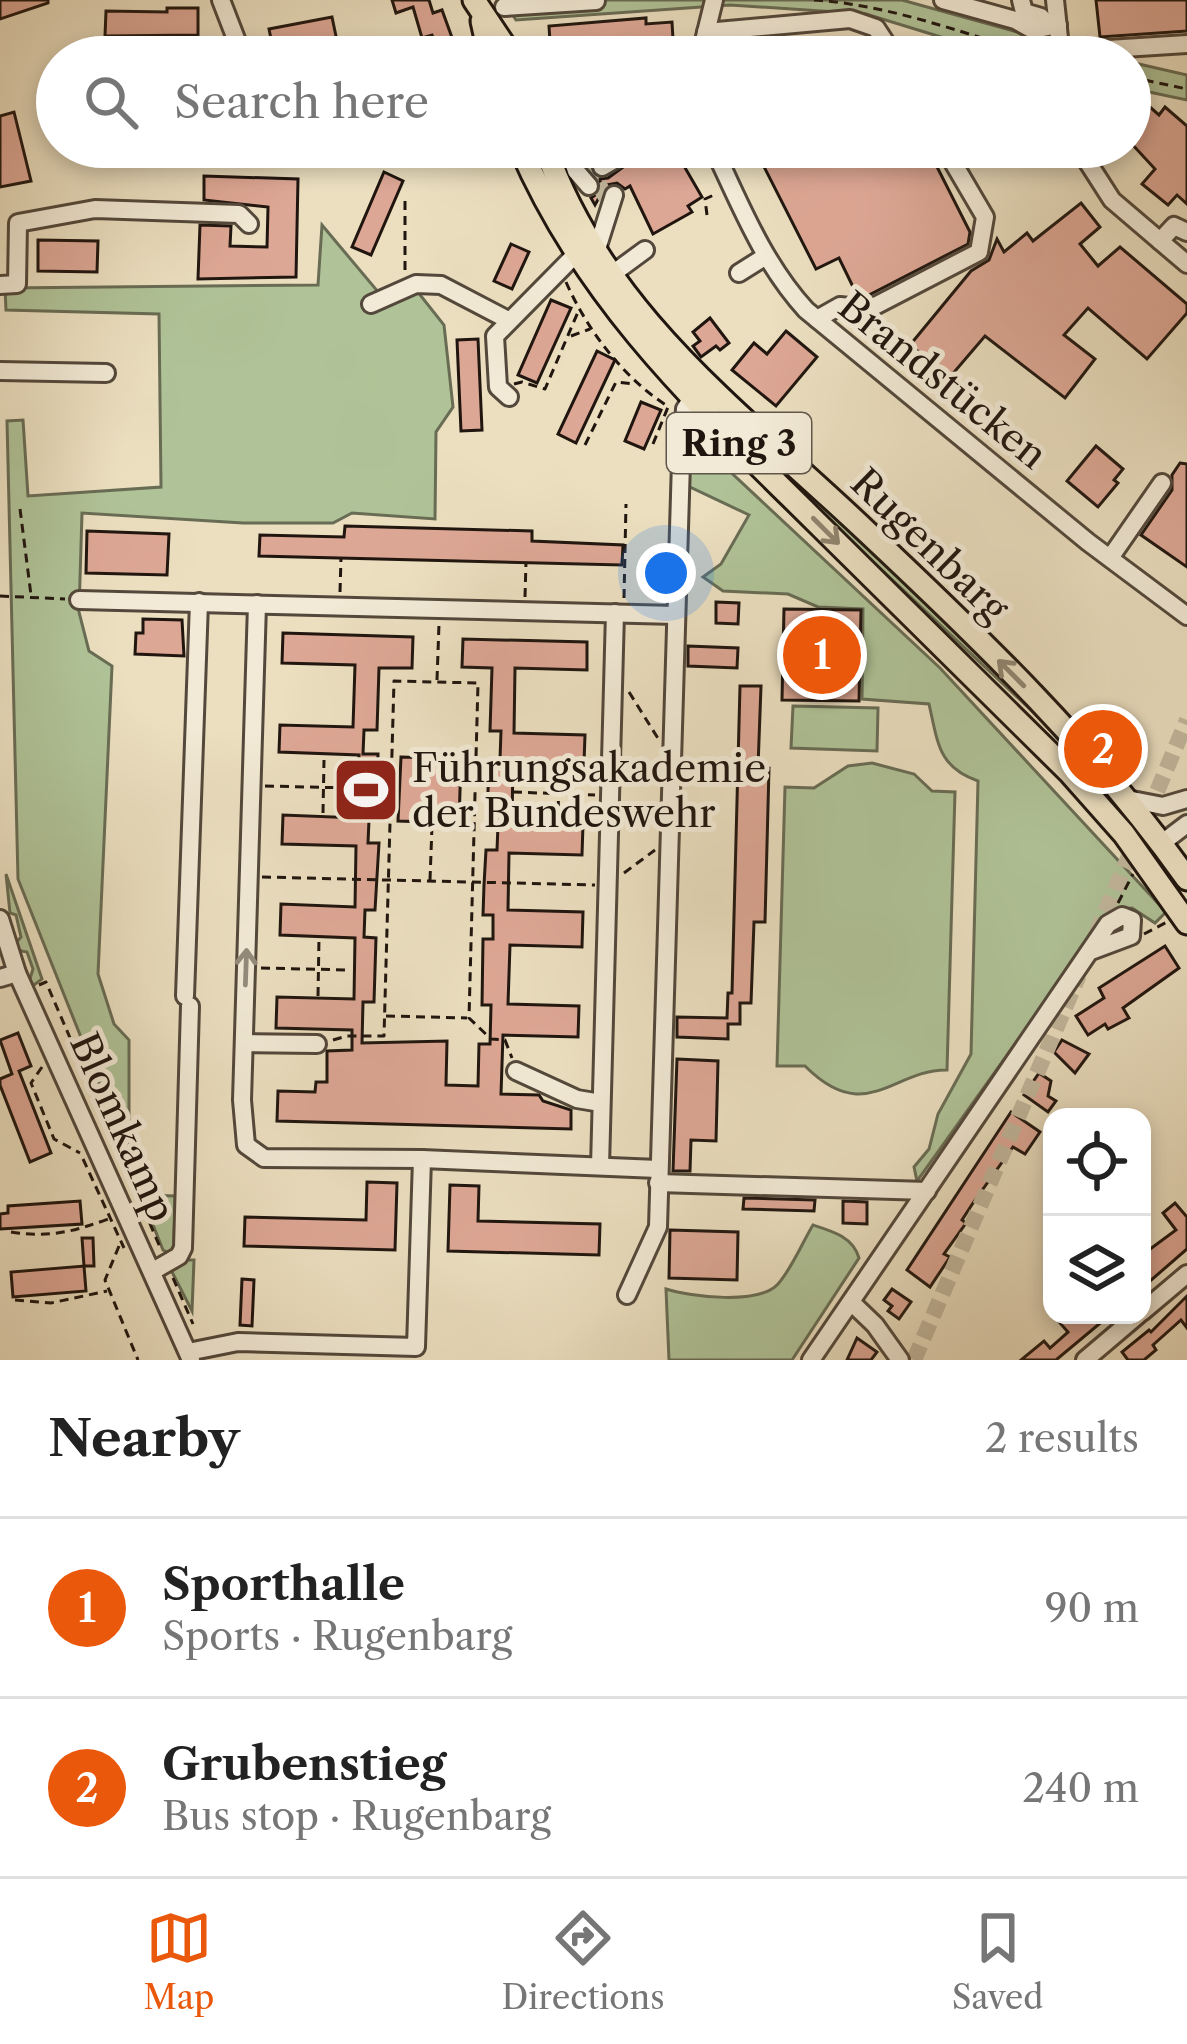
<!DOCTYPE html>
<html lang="en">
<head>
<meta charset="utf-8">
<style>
  :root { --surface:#fff; --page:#f2f2f2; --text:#222; --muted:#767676; --line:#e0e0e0; --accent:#ea580c }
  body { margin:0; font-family:"Libre Caslon Text",serif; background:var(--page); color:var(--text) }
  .controls { position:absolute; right:36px; bottom:36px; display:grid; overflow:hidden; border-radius:24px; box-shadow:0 6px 18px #0003 }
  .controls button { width:108px; height:108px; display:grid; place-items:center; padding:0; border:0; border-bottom:3px solid var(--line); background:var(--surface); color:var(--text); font:60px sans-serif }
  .you { position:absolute; left:666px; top:573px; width:42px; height:42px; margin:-30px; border:9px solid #fff; border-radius:50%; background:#1a73e8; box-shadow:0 0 0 18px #1a73e833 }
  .badge { display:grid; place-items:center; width:78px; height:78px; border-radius:50%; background:var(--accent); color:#fff; font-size:39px; font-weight:700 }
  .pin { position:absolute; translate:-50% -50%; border:6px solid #fff; box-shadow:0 3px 12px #0006 }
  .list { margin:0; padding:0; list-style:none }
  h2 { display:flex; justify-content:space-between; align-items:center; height:156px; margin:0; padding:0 48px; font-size:51px }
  h2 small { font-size:39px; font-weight:400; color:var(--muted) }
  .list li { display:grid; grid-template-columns:78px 1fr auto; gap:36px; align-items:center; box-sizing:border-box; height:180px; padding:0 48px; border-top:3px solid var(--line) }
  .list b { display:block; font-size:45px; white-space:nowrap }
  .list p { margin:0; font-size:39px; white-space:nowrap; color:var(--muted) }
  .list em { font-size:39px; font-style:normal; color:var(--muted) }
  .icon { flex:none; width:66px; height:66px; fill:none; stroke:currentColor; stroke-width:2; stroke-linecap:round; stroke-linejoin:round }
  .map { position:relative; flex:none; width:1187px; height:1360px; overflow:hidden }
  .search { position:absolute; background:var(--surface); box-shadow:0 6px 18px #0003; left:36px; right:36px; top:36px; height:132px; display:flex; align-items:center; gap:30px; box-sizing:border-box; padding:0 42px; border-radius:66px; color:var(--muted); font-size:45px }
  .sheet { height:516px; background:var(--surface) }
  nav { display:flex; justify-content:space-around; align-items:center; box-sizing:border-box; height:168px; border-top:3px solid var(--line); background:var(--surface); font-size:33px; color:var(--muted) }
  nav a { display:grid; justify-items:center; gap:6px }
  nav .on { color:var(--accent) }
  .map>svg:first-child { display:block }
  .green { fill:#b0c398; stroke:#686c54; stroke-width:3 }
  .building { fill:#dda795; stroke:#20160f; stroke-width:3 }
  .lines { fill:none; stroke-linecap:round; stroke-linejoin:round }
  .minor-tunnel { stroke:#c2b79d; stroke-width:16; stroke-dasharray:16 8; stroke-linecap:butt }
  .minor-casing { stroke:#53483b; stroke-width:22 }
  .major-casing { stroke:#20160f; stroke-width:27 }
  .path { stroke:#20160f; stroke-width:3; stroke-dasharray:9 6; stroke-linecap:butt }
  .minor { stroke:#f2ead6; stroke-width:16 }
  .major { stroke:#ebdfc0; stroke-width:21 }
  .oneway { stroke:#908570 }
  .oneway2 { stroke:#948b7c }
  .labels { text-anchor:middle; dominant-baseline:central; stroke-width:10; stroke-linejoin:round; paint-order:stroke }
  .shield { fill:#f2ead6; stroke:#5f564b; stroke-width:3 }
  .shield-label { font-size:36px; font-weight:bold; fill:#20160f }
  .street-label { font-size:39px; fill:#20160f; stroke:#f2ead6 }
  .poi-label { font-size:39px; fill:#20160f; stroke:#f2ead6; text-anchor:start }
</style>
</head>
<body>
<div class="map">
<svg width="1187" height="1360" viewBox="0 0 1187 1360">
  <rect width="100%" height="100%" fill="#ebdfc0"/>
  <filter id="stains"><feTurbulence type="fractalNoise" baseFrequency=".00167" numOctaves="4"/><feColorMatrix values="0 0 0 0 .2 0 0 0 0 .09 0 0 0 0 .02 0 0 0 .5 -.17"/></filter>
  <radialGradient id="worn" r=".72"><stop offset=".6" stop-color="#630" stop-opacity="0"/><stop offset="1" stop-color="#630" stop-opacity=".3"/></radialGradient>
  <!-- green -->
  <g class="green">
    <path d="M503,0H902L1107,57H1006L866,14L730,5L516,20Z"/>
    <path d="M1130,62L1187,75V100L1130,88Z"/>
    <path d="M322,225L389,305L417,291L444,325L453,407L436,432L435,519L352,513L333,523H243L82,513L79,612L89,651L112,666L98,974L114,1024L129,1040V1158L18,879L7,421L23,420L28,496L161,487L159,314L6,310L5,288L318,285Z"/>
    <path d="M718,410L917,588L1050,728L786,480Z"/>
    <path d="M688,466H724L940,668L1166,912L1155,923L1132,908L1111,910L917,1181L914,1167L929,1149L938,1114L971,1054L978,781C938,767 938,743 929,704L862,699L863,609L818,607L788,594L723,591L703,577L721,564L749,515L688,486Z"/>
    <path d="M793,706L878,708L877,751L791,748Z"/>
    <path d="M872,763L914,774L932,791L955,792L947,1070C893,1069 866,1127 805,1066H777L785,787L814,788L848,766Z"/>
    <path d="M6,874L42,979L34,985L29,982L33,969L27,952L16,950L14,945L21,937L16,915L10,913Z"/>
    <path d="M141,1195L175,1196L174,1246L169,1253L163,1250Z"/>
    <path d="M813,1225C832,1231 853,1237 859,1258L792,1360H669L666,1289C691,1297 759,1305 778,1284C792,1268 802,1243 813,1225Z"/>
    <path d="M188,1260H194L192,1311L171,1270Z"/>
  </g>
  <!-- building -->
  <g class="building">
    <path d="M0,0H48V3L0,19Z"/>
    <path d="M392,0H429L433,13L442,10L459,57H440L432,35L422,38L413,7L396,13Z"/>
    <path d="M1096,0H1187V31L1100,37Z"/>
    <path d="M167,8H198V35L105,36L106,11L167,12Z"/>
    <path d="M332,17L337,41L274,54L269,29Z"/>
    <path d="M646,18V24L672,22L673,39L651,45L644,57H551L549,26Z"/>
    <path d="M805,38L815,57H768Z"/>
    <path d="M868,40L880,57H834Z"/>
    <path d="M1143,101L1159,115L1165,107L1187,126V204L1177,195L1168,205L1142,184L1155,169L1130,142V116Z"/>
    <path d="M14,112L31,181L0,187V116Z"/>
    <path d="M621,147H673L702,197L688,206L692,212L653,234L630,186L625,189L617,183L606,185L595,205L591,198L601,191L600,179L608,178L626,165Z"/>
    <path d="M754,147H927L970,232L968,244L867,296L857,295L839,258L816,269Z"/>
    <path d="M384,172L403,181L371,255L352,247Z"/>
    <path d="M204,176L298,179L296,277L198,279L200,225L231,226L230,246L267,247L268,207L204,200Z"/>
    <path d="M1081,203L1100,227L1080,244L1098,266L1120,247L1187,304V313L1147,359L1088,308L1064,335L1095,359L1065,398L985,336L950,377L910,345L971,271L989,260L997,239L1004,252L1027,233L1033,241Z"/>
    <path d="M38,240L98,241L97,272L38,271Z"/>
    <path d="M511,244L529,252L512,289L494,281Z"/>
    <path d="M551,300L571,308L537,383L518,375Z"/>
    <path d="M710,318L729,343L720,350L716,346L701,357L693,346L700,341L693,332Z"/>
    <path d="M786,331L817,357L776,406L732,370L754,343L767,354Z"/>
    <path d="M478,339L482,430L461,431L457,340Z"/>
    <path d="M597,351L615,360L576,443L558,434Z"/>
    <path d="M641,402L661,410L644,449L625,441Z"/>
    <path d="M1096,446L1123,469L1114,480L1118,483L1098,507L1067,481Z"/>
    <path d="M1180,463L1187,464V567L1141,535L1172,490V475Z"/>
    <path d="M345,526L532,531V541L623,545L622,565L259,556L260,535L344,537Z"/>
    <path d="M87,531L169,534L167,575L86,573Z"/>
    <path d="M716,602L739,603L738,624L716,623Z"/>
    <path d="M784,609L861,610L859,701L782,700Z"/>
    <path d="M143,619L182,620L184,656L135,654L136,633H143Z"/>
    <path d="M283,633L413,637L412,668H379L377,730H364L363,754H378L377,820H369L368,843H379L375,910H365L364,937L376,938L374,1002H363L362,1043L447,1041L446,1085L478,1086L479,1044H490L491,1005H482L483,939H493V915H483L484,885L486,850H497L498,825L487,824L489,759H500L501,731H490L492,668L462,667L463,639L587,642V670L515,668L514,733L585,735L584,763L513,761L512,823L583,825L582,855L509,853L508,910L583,912L582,947L510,945L508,1004L579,1006L578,1037L503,1035L501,1094L539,1095L543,1101L571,1110V1129L277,1121L278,1091L315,1092L316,1082H327V1051L352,1050V1030L276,1028L277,997L354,999L355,938L280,935L281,904L355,907L356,846L282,844L283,815L358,818L359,755L279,752L280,725L353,727L355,665L282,663Z"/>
    <path d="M688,646L738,648L737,668L688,666Z"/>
    <path d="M740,686H761L758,767L769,768L765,922H754L751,1003H740V1024H728V1039L677,1037V1017L727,1018L728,993H732Z"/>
    <path d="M401,757L461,759L459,823L398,821Z"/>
    <path d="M1165,946L1179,968L1123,1008L1129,1018L1108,1029L1105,1024L1088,1035L1076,1016L1104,998L1099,988Z"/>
    <path d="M18,1033L31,1066L19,1071L51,1153L30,1162L0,1085V1079L12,1074L0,1040Z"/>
    <path d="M1062,1040L1089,1054L1075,1073L1054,1052Z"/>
    <path d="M677,1059L718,1061L716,1141L691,1140L690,1171H673Z"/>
    <path d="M1039,1073L1051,1081L1048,1096L1056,1101L1048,1112L1024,1095Z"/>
    <path d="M1011,1112L1040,1132L1025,1154L1013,1147L973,1203L962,1220L966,1223L944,1254L950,1257L930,1287L907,1270Z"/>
    <path d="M367,1182L397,1183L395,1250L244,1246L245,1217L366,1220Z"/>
    <path d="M450,1185L479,1186L478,1221L600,1224L599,1255L448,1251Z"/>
    <path d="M744,1198L815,1200L814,1211L743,1209Z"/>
    <path d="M80,1201L82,1224L0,1229V1214L8,1213V1206Z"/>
    <path d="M843,1201L867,1202V1224L843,1223Z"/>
    <path d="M1175,1203L1187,1217V1249L1142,1288V1255L1176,1230L1163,1213Z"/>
    <path d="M670,1230L738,1232L737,1280L669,1278Z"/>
    <path d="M82,1238H93L94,1266H84Z"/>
    <path d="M84,1266L86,1291L13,1297L11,1272Z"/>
    <path d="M242,1279L254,1280L252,1326L240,1325Z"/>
    <path d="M892,1289L911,1302L899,1319L888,1311L892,1306L884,1300Z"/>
    <path d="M1187,1296V1328L1181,1320L1153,1345L1156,1350L1144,1360H1128L1122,1352L1149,1330L1151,1332Z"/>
    <path d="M1053,1315H1110L1056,1360H1021L1044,1341L1050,1348L1068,1332Z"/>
    <path d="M857,1338L877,1352L871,1360H847Z"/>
  </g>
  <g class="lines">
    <!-- minor-tunnel -->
    <g class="minor-tunnel">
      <path d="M602,167L592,173L607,199"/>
      <path d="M1148,813L1187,720"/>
      <path d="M1096,934L1135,842"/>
      <path d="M914,1360L1079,975"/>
    </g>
    <!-- minor casing -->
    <g class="minor-casing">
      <g id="minor">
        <path d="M221,0L243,57"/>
        <path d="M943,0L1015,20L1033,30L1058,25"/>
        <path d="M1021,0L1024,12L1041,17L1048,25"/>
        <path d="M1055,0L1061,57"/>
        <path d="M504,7L596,1"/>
        <path d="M706,32L850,19L876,28L895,57"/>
        <path d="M1061,52L1187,44"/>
        <path d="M656,57L674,51"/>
        <path d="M700,57L714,0"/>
        <path d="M568,147L576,171L589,186"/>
        <path d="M713,147C740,204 763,263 806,310L1088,542L1187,616"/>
        <path d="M1078,147L1112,200L1187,264"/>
        <path d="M602,167L614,160L610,153"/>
        <path d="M1160,241L1174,226L1187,232"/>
        <path d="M596,252L614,195"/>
        <path d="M739,273L766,256"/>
        <path d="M611,275L645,250"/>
        <path d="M0,285L17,284L18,223L95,209L239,214L249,224"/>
        <path d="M371,304L416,284L441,285L508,320"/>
        <path d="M817,319L840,306L869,309L979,252L985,217L944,147"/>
        <path d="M0,371L106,373"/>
        <path d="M509,397L498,387L495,336L575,255"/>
        <path d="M1110,558L1162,483"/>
        <path d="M79,600L676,615"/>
        <path d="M257,604L242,1100L246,1145L264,1158L422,1159L658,1169"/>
        <path d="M1127,799L1163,806L1187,799"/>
        <path d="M1162,843L1187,824"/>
        <path d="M0,919L17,973L191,1360"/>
        <path d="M0,978L17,973"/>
        <path d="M185,996L199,602"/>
        <path d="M244,1043L317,1044"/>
        <path d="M516,1071L577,1099L601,1103"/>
        <path d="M600,1166L615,613"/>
        <path d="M658,1183L927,1191"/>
        <path d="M153,1271L179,1256L183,1248L190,1006"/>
        <path d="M627,1295L658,1227L681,462L685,409L693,397"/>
        <path d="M851,1302L875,1325L900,1360"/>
        <path d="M1142,1312L1187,1274"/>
        <path d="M188,1352L238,1342L416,1347L422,1159"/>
        <path d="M811,1360L1108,924L1122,916L1132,920L1131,936L1091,951"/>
        <path d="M1085,1360L1138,1315"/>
      </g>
    </g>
    <!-- major casing -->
    <g class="major-casing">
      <g id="major">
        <path d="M474,0L512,57"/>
        <path d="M482,21L490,57"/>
        <path d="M520,147C587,303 699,406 817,523C902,606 986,690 1070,773L1124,834L1187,923"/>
        <path d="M545,147C604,316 743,414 867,532C982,640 1096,750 1187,879"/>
      </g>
    </g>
    <!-- path -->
    <g class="path">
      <path d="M814,0C892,5 968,35 1043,57"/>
      <path d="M117,46L192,45L222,38"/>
      <path d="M309,57L338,51"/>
      <path d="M1130,77L1187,89"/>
      <path d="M707,215L705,199L716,194"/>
      <path d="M405,270V200"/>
      <path d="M566,282C587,330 624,379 669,407"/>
      <path d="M571,336L590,329"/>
      <path d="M514,384L522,382L545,389L578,312"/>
      <path d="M653,444L668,407"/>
      <path d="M585,445L616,382L635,384"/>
      <path d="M20,509L31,595"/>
      <path d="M340,592L341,558"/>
      <path d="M0,596L65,599"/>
      <path d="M525,597L526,562"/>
      <path d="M624,598L626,504"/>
      <path d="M437,680L439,624"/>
      <path d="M629,692L659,740"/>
      <path d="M1105,743L1121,725"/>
      <path d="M265,786L352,788"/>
      <path d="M513,792L595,795"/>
      <path d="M323,813L324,760"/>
      <path d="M558,825L559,762"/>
      <path d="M624,873L655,850"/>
      <path d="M262,877L595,885"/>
      <path d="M430,880L432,826"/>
      <path d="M1118,903L1133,874"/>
      <path d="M1144,934L1167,922"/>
      <path d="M261,968L349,970"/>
      <path d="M39,985L46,982L160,1247"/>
      <path d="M318,996L319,938"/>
      <path d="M386,1016L467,1018"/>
      <path d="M333,1040L347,1036H384L394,681L478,683L469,1018L491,1039L505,1040L512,1058"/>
      <path d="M42,1067L31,1083L54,1139L80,1153"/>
      <path d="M83,1159L124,1248"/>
      <path d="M11,1232C47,1238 73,1232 108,1219"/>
      <path d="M119,1246L105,1280L138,1360"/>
      <path d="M173,1278L193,1324"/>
      <path d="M15,1300L51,1303L107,1291"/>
    </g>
    <!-- minor -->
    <use href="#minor" class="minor"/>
    <!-- major -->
    <use href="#major" class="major"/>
  </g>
  <!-- one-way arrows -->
  <defs><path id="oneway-shaft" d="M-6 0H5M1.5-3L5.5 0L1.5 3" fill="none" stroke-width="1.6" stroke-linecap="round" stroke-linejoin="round" transform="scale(3)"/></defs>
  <g class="oneway">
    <use href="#oneway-shaft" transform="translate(826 531) rotate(45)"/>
    <use href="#oneway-shaft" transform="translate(1011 673) rotate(-135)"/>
  </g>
  <use class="oneway2" href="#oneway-shaft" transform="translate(246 967) rotate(-88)"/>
  <!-- icons -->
  <defs>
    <g id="stadium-square" transform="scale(3.45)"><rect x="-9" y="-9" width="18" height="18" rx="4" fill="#8f2418" stroke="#f2ead6"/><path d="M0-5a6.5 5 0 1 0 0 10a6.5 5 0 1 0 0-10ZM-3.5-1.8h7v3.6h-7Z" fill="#fff"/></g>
  </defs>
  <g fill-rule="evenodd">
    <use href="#stadium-square" x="366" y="790"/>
  </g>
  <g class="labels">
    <!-- shield labels -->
    <rect class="shield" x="667" y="413" width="144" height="60" rx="9"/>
    <g class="shield-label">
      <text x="739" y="443">Ring 3</text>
    </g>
    <!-- street labels -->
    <g class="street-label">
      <text transform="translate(943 380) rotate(39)">Brandstücken</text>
      <text transform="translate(930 545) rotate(44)">Rugenbarg</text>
      <text transform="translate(123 1127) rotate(66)">Blomkamp</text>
    </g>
    <!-- poi labels -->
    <g class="poi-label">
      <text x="412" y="768">Führungsakademie<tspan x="412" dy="45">der Bundeswehr</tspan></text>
    </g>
  </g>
  <rect width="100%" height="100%" filter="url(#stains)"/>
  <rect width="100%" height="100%" fill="url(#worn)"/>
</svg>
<div class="controls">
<button><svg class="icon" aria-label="locate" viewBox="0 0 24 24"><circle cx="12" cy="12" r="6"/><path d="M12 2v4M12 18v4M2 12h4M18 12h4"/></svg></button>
<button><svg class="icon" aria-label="layers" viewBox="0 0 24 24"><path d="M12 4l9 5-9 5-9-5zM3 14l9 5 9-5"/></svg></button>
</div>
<div class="you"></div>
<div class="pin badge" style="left:822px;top:655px">1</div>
<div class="pin badge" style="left:1103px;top:749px">2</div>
<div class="search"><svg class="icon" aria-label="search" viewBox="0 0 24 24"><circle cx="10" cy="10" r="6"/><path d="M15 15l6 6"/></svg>Search here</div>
</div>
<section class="sheet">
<h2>Nearby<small>2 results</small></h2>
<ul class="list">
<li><span class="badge">1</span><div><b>Sporthalle</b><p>Sports · Rugenbarg</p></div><em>90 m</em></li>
<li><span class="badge">2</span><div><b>Grubenstieg</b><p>Bus stop · Rugenbarg</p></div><em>240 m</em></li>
</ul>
</section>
<nav>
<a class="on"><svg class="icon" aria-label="map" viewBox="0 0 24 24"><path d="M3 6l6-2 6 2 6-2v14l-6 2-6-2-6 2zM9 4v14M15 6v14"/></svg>Map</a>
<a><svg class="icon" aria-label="directions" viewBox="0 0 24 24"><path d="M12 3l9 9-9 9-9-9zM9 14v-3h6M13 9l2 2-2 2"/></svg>Directions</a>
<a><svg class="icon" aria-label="saved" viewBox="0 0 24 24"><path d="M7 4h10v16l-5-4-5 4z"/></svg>Saved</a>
</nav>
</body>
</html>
